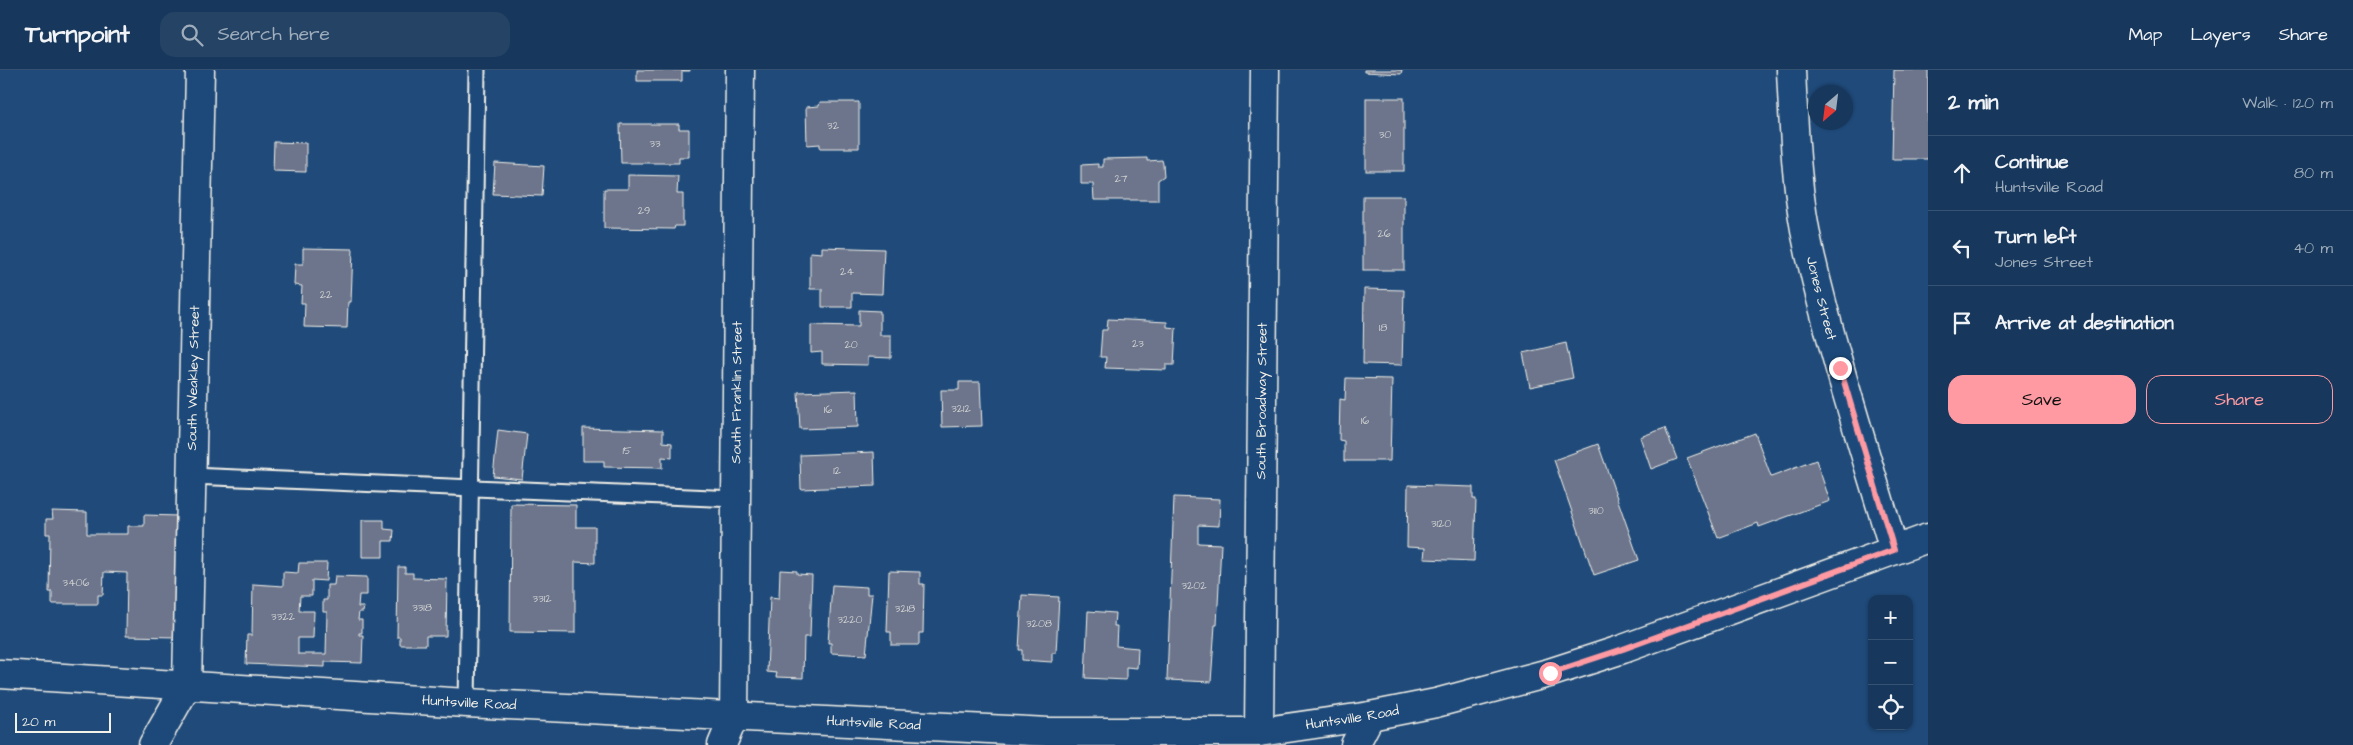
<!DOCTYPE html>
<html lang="en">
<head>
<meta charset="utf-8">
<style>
  :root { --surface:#17385c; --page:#244365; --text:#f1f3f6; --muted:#9eacbb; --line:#365272; --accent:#ff9aa2 }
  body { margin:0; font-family:"Architects Daughter",sans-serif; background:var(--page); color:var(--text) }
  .controls { position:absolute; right:15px; bottom:15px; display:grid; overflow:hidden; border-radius:10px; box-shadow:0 1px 4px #0004 }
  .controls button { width:45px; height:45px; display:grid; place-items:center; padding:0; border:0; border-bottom:1px solid var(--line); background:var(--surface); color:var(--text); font:25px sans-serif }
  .compass { position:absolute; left:1808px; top:15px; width:45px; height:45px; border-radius:50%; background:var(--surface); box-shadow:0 1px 4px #0004; rotate:208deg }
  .scale { position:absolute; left:15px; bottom:12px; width:96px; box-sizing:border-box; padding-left:5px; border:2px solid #f4f1e8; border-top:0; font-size:14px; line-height:18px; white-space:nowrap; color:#f4f1e8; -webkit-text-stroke:4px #1f4a7a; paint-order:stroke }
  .stop { position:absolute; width:15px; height:15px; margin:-11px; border:4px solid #ff9aa2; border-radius:50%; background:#fff }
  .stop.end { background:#ff9aa2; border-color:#fff; box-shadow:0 1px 5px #0008 }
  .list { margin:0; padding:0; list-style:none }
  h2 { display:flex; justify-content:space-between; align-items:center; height:65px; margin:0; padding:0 20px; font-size:21px }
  h2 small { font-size:16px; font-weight:400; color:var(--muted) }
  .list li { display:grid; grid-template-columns:32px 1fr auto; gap:15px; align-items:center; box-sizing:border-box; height:75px; padding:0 20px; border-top:1px solid var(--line) }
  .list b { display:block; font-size:19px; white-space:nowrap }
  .list p { margin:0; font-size:16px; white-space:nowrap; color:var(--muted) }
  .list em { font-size:16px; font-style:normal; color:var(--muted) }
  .actions { display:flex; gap:10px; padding:15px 20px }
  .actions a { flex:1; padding:11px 0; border:1px solid var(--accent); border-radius:15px; text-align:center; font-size:18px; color:var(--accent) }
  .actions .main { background:var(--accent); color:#111 }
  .icon { flex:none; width:28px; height:28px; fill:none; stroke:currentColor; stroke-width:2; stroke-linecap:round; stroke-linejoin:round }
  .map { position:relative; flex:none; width:1928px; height:675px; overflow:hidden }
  header { display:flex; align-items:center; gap:30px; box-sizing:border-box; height:70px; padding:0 25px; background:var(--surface); border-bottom:1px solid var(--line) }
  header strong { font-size:24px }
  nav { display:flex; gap:28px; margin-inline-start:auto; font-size:18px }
  .search { width:350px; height:45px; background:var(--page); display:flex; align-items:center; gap:12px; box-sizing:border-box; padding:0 18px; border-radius:15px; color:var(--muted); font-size:19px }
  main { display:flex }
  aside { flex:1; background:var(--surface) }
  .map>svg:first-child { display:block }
  .building { fill:#6c758c; stroke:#f4f1e8 }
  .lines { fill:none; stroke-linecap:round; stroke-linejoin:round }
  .lane-casing { stroke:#f4f1e8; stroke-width:19 }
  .street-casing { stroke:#f4f1e8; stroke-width:31 }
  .secondary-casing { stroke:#f4f1e8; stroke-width:31 }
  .lane { stroke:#1f4a7a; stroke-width:15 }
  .street { stroke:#1f4a7a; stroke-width:28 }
  .secondary { stroke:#1f4a7a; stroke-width:28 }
  .route { stroke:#ff9aa2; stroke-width:6 }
  .labels { text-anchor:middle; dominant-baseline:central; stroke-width:5; stroke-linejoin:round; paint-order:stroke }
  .number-label { font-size:11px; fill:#d2d2d1 }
  .street-label { font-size:14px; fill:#f4f1e8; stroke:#1f4a7a }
</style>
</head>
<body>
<header>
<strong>Turnpoint</strong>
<div class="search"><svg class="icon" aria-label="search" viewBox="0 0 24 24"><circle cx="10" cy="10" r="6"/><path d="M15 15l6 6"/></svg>Search here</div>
<nav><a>Map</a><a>Layers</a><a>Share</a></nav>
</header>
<main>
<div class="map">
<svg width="1928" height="675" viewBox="0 0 1928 675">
  <rect width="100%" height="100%" fill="#1f4a7a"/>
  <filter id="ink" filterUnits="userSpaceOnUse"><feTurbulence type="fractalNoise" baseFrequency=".02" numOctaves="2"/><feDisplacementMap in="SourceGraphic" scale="10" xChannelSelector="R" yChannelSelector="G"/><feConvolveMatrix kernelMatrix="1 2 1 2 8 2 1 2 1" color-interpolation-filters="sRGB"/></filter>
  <g filter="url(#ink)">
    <!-- building -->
    <g class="building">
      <path d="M637,0H690V1H682V11H637Z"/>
      <path d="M1364,0H1402L1401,4L1364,2Z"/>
      <path d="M1894,0H1928V89H1892Z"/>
      <rect x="1366" y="28" width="38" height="73"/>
      <path d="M820,32H859V78H820V74L807,75L806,37L819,36Z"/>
      <path d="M620,54H679V59H689V87H679V93H621Z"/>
      <path d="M274,72L306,73V102L273,101Z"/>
      <path d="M1147,88V91L1162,90L1163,94L1164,106L1158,110V130H1094L1093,114H1081V95L1098,94V97H1103V89Z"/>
      <path d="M495,93L544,96L542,126L493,124Z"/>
      <path d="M628,105L678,106L677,124H683V156H675L674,159L604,158V119H628Z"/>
      <rect x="1363" y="126" width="41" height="74"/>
      <path d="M822,177L884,179L882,224L852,223V237H822V219H810V182L822,183Z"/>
      <path d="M303,178L353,179L351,232H348L347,258L304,257L305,233H301L302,216L294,215L295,194H303Z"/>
      <path d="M1364,219L1404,220L1402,295L1363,294Z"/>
      <path d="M859,240L880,241V265H891V288L868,287V295L822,294V282L811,283V255L859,256Z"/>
      <path d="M1108,249L1167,252V257L1176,258L1174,295H1166V300L1105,298L1106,287H1100L1102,260H1107Z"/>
      <path d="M1566,273L1573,308L1530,317L1523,283Z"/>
      <path d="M1346,308L1392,309L1390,391H1344V371L1339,370L1340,329L1345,330Z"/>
      <path d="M959,312H980L982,356L942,357L941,320H959Z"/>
      <path d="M857,320L858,357L800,359L798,322Z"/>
      <path d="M583,358L663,360V372L672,373V388L662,387V398L604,397V391H583Z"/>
      <path d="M1665,358L1677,389L1651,399L1640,367Z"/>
      <path d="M498,360L527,364L522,409L493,406Z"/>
      <path d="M1755,363L1771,407L1816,390L1830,431L1759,457L1758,453L1718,468L1687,388Z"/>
      <path d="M1598,374L1639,490L1594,505L1554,390Z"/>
      <path d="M874,382L875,416L801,419L800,385Z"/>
      <path d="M1408,415L1473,417V429H1476L1474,491L1424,489L1425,478L1407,477Z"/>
      <path d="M1174,427L1220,429L1219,456L1198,455V473L1221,474L1217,555H1215L1211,612L1167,610Z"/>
      <path d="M511,434L576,435V457H595V493L575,492V563L510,562Z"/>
      <path d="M52,441L87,442V464H128V456H144V445L178,446L176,567L126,566L127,503L104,502L103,525H98V534H52V522H49L50,464H46V449H53Z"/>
      <path d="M362,450H384V459L394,460L393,471H383V487H362Z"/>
      <path d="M299,493H327L326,511L312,510V526H300L299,541H314L313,568H298V584H326L327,542H323V530H327V515H334L335,506L367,507V525H359L358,537H364L363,542H359L358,550H362V563H359V565H363L362,593L325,592V597L246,594L247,565H252L253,514L283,516V502L298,503Z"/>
      <path d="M398,497H405V503H413V508L447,509L446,566H426V575H400V567H397Z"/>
      <path d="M780,500L797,501V504L812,505L810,567H804L803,608L776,607L777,603L767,602L770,527L779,528Z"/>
      <path d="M889,501L920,502V514H924L923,563H919V575H891V562H887Z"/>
      <path d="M832,515L867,517V524H872L866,585L831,583V573H828Z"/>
      <path d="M1022,525L1059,527L1056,583H1052V592L1022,590V580H1019Z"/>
      <path d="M1088,541L1115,543L1114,556H1117L1116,576L1138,578L1137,598L1126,597V610L1085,608Z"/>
    </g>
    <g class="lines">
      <!-- lane casing -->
      <g class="lane-casing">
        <g id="lane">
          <path d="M191,406L736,429"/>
          <path d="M467,633L477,0"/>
        </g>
      </g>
      <!-- street casing -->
      <g class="street-casing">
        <g id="street">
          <path id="s1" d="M1791,0C1794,62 1796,124 1810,184C1833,284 1865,382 1894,480"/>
          <path id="s2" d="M1259,662L1265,0"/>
          <path id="s3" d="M153,675L187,615L200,0"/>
          <path id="s4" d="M722,675L734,646L740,0"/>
        </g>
      </g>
      <!-- secondary casing -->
      <g class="secondary-casing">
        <g id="secondary">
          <path id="s5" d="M0,604L467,633L1048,662H1259L1370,646L1436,633L1549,603L1623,579L1928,468"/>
          <path d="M1355,675L1370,646"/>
        </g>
      </g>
      <!-- lane -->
      <use href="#lane" class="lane"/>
      <!-- street -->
      <use href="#street" class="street"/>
      <!-- secondary -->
      <use href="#secondary" class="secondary"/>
    </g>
  </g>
  <g class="lines" filter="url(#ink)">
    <!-- route -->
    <path class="route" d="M1550,603L1623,579L1894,480L1840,298"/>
  </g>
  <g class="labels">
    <!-- number labels -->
    <g class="number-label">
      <text x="833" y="55">32</text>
      <text x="1385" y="64">30</text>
      <text x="655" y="73">33</text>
      <text x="1121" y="108">27</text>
      <text x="644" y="140">29</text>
      <text x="1384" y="163">26</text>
      <text x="847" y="201">24</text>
      <text x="326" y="224">22</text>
      <text x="1383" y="257">18</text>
      <text x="1138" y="273">23</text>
      <text x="851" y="274">20</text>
      <text x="961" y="338">3212</text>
      <text x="828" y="339">16</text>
      <text x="1365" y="350">16</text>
      <text x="627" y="380">15</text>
      <text x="837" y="400">12</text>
      <text x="1596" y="440">3110</text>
      <text x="1441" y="453">3120</text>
      <text x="76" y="512">3406</text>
      <text x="1194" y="515">3202</text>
      <text x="542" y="528">3312</text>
      <text x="422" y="537">3318</text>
      <text x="905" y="538">3218</text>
      <text x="283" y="546">3322</text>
      <text x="850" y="549">3220</text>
      <text x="1039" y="553">3208</text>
    </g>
    <!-- street labels -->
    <g class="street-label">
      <text stroke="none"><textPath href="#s1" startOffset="231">Jones Street</textPath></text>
      <text stroke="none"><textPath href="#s3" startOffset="376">South Weakley Street</textPath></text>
      <text stroke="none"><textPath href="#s4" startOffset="355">South Franklin Street</textPath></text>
      <text stroke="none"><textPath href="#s2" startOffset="331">South Broadway Street</textPath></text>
      <text stroke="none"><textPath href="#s5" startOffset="470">Huntsville Road</textPath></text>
      <text stroke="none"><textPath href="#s5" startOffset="1355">Huntsville Road</textPath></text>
      <text stroke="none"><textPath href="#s5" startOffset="875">Huntsville Road</textPath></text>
    </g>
  </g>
</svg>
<div class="controls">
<button>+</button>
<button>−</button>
<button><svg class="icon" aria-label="locate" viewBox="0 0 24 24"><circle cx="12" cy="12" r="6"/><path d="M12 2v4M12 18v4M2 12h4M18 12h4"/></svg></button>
</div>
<svg class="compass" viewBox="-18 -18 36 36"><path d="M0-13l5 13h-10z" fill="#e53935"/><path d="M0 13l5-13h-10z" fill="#9eacbb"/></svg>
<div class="scale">20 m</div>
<div class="stop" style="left:1550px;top:603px"></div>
<div class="stop end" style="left:1840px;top:298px"></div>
</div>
<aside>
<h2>2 min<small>Walk · 120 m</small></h2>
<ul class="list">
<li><svg class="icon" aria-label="ahead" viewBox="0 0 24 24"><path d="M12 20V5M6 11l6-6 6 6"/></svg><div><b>Continue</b><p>Huntsville Road</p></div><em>80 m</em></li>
<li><svg class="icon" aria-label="left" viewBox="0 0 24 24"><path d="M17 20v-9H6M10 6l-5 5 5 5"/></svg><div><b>Turn left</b><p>Jones Street</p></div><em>40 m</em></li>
<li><svg class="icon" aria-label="arrive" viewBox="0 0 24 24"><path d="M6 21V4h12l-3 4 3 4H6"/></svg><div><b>Arrive at destination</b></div></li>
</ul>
<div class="actions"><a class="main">Save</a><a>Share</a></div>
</aside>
</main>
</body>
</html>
